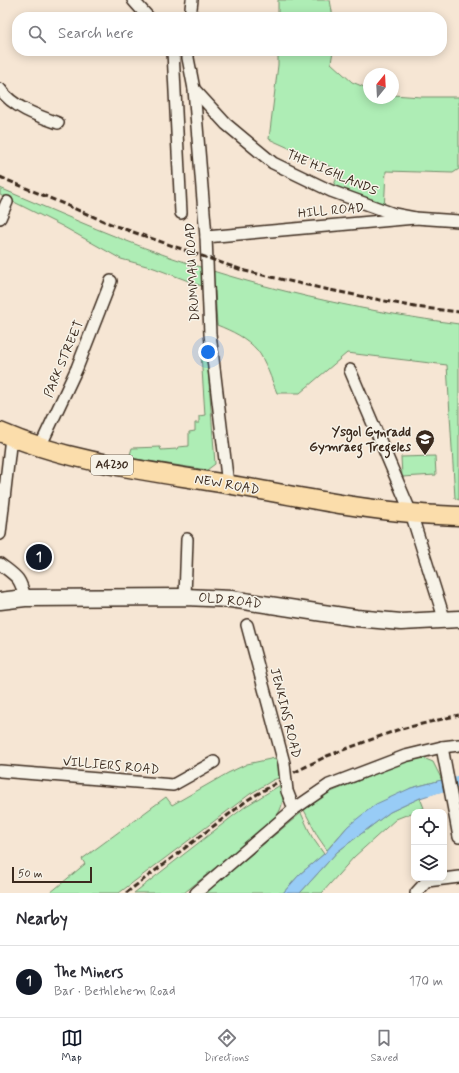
<!DOCTYPE html>
<html lang="en">
<head>
<meta charset="utf-8">
<style>
  :root { --surface:#fff; --page:#f2f2f3; --text:#2b2b33; --muted:#7c7c81; --line:#e1e1e2; --accent:#111827 }
  body { margin:0; font-family:Mynerve,sans-serif; background:var(--page); color:var(--text) }
  .controls { position:absolute; right:12px; bottom:12px; display:grid; overflow:hidden; border-radius:8px; box-shadow:0 2px 10px #0003 }
  .controls button { width:36px; height:36px; display:grid; place-items:center; padding:0; border:0; border-bottom:1px solid var(--line); background:var(--surface); color:var(--text); font:20px sans-serif }
  .compass { position:absolute; left:363px; top:68px; width:36px; height:36px; border-radius:50%; background:var(--surface); box-shadow:0 2px 10px #0003; rotate:18deg }
  .scale { position:absolute; left:12px; bottom:10px; width:80px; box-sizing:border-box; padding-left:4px; border:2px solid #3b2a1e; border-top:0; font-size:11px; line-height:14px; white-space:nowrap; color:#3b2a1e; -webkit-text-stroke:3px #f7f3e8; paint-order:stroke }
  .you { position:absolute; left:208px; top:352px; width:14px; height:14px; margin:-10px; border:3px solid #fff; border-radius:50%; background:#1a73e8; box-shadow:0 0 0 6px #1a73e833 }
  .badge { display:grid; place-items:center; width:26px; height:26px; border-radius:50%; background:var(--accent); color:#fff; font-size:13px; font-weight:700 }
  .pin { position:absolute; translate:-50% -50%; border:2px solid #fff; box-shadow:0 1px 4px #0006 }
  .list { margin:0; padding:0; list-style:none }
  h2 { display:flex; justify-content:space-between; align-items:center; height:52px; margin:0; padding:0 16px; font-size:17px }
  h2 small { font-size:13px; font-weight:400; color:var(--muted) }
  .list li { display:grid; grid-template-columns:26px 1fr auto; gap:12px; align-items:center; box-sizing:border-box; height:72px; padding:0 16px; border-top:1px solid var(--line) }
  .list b { display:block; font-size:15px; white-space:nowrap }
  .list p { margin:0; font-size:13px; white-space:nowrap; color:var(--muted) }
  .list em { font-size:13px; font-style:normal; color:var(--muted) }
  .icon { flex:none; width:22px; height:22px; fill:none; stroke:currentColor; stroke-width:2; stroke-linecap:round; stroke-linejoin:round }
  .map { position:relative; flex:none; width:459px; height:893px; overflow:hidden }
  .search { position:absolute; background:var(--surface); box-shadow:0 2px 10px #0003; left:12px; right:12px; top:12px; height:44px; display:flex; align-items:center; gap:10px; box-sizing:border-box; padding:0 14px; border-radius:16px; color:var(--muted); font-size:15px }
  .sheet { height:124px; background:var(--surface) }
  nav { display:flex; justify-content:space-around; align-items:center; box-sizing:border-box; height:56px; border-top:1px solid var(--line); background:var(--surface); font-size:11px; color:var(--muted) }
  nav a { display:grid; justify-items:center; gap:2px }
  nav .on { color:var(--accent) }
  .map>svg:first-child { display:block }
  .green { fill:#aeedb5; stroke:#748c6a }
  .water { fill:#98ccf6; stroke:#738ba0 }
  .lines { fill:none; stroke-linecap:round; stroke-linejoin:round }
  .canal { stroke:#98ccf6; stroke-width:11 }
  .minor-casing { stroke:#3b2a1e; stroke-width:14 }
  .secondary-casing { stroke:#3b2a1e; stroke-width:19 }
  .primary-casing { stroke:#3b2a1e; stroke-width:21 }
  .minor { stroke:#f7f3e8; stroke-width:11 }
  .secondary { stroke:#f7f3e8; stroke-width:16 }
  .primary { stroke:#fbddab; stroke-width:18 }
  .rail { stroke:#3b2a1e; stroke-width:3; stroke-dasharray:6 3; stroke-linecap:butt }
  .minor-bridge-casing { stroke:#3b2a1e; stroke-width:14; stroke-linecap:butt }
  .minor-bridge { stroke:#f7f3e8; stroke-width:11 }
  .labels { text-anchor:middle; dominant-baseline:central; stroke-width:3; stroke-linejoin:round; paint-order:stroke }
  .shield { fill:#f7f3e8; stroke:#73665b; stroke-width:1 }
  .shield-label { font-size:12px; font-weight:bold; fill:#3b2a1e }
  .street-label { font-size:13px; fill:#3b2a1e; stroke:#f7f3e8 }
  .poi-label { font-size:13px; font-weight:bold; fill:#3b2a1e; stroke:#f7f3e8; text-anchor:end }
</style>
</head>
<body>
<div class="map">
<svg width="459" height="893" viewBox="0 0 459 893">
  <rect width="100%" height="100%" fill="#f6e6d4"/>
  <filter id="ink" filterUnits="userSpaceOnUse"><feTurbulence type="fractalNoise" baseFrequency=".025" numOctaves="2"/><feDisplacementMap in="SourceGraphic" scale="8" xChannelSelector="R" yChannelSelector="G"/><feConvolveMatrix kernelMatrix="1 2 1 2 8 2 1 2 1" color-interpolation-filters="sRGB"/></filter>
  <g filter="url(#ink)">
    <!-- green -->
    <g class="green">
      <path d="M278,0H330L333,17H278Z"/>
      <path d="M278,51H333L331,63L352,82L369,89V98H393V95L421,97H459V169L453,173L386,171L384,211L331,191L340,171L269,139L278,65Z"/>
      <path d="M0,188C64,215 128,244 194,265C280,293 369,312 459,324V500L455,498L447,365L347,353L300,393H277C272,381 265,359 257,350C247,338 232,331 217,325L215,291L154,268L121,259L62,226L0,195Z"/>
      <path d="M201,354H207L215,464L207,470L129,458L132,448L160,447L161,450L177,449L178,447L189,446V432L195,431V423H199V416L205,415Z"/>
      <path d="M435,456L436,475L402,477L401,457Z"/>
      <path d="M421,757L433,762L442,780L411,788L348,826L327,850L318,837L304,810L326,794L402,763L413,758Z"/>
      <path d="M275,758L279,763L281,777L273,780L250,794L119,893H50L85,864L82,859L166,797L172,805L228,773L247,764Z"/>
      <path d="M282,784C284,802 283,809 272,822L184,893H134L246,806Z"/>
      <path d="M420,798L424,808L396,819L354,857L322,893H300L337,852L390,812Z"/>
      <path d="M301,813L312,837L324,854L300,874L283,893H205Z"/>
    </g>
    <!-- water -->
    <path class="water" d="M442,780V791L420,798L390,812L337,852L300,893H283L300,874L324,854L348,826L376,804L411,788Z"/>
    <g class="lines">
      <!-- canal -->
      <path class="canal" d="M429,790L459,781"/>
      <!-- minor casing -->
      <g class="minor-casing">
        <g id="minor">
          <path d="M133,0L148,17"/>
          <path d="M190,17L192,0"/>
          <path d="M173,51L181,213"/>
          <path d="M188,51V58L194,89L206,237L210,334L228,485"/>
          <path d="M0,89C12,107 38,116 58,123"/>
          <path d="M194,89L226,124L273,163L331,191L394,214L415,218"/>
          <path d="M0,218L7,202"/>
          <path d="M206,237L415,218L459,221"/>
          <path d="M350,370L411,513L445,621"/>
          <path d="M40,447L77,368L111,281"/>
          <path d="M0,534L11,437"/>
          <path d="M0,564C17,577 20,577 25,598"/>
          <path d="M185,597L187,539"/>
          <path d="M247,625L284,763"/>
          <path d="M442,747L459,837"/>
          <path d="M0,771L173,785L214,762"/>
          <path d="M287,791L294,809"/>
          <path d="M196,893L294,809L329,785L405,756L442,747L459,745"/>
          <path d="M416,893L427,881L459,877"/>
        </g>
      </g>
      <!-- secondary casing -->
      <g class="secondary-casing">
        <path id="secondary" d="M0,601L25,598L185,597L231,599L356,618L401,622L459,619"/>
      </g>
      <!-- primary casing -->
      <g class="primary-casing">
        <path id="primary" d="M0,432C71,463 150,471 226,484C287,494 349,508 411,513C427,515 443,515 459,516"/>
      </g>
      <!-- minor -->
      <use href="#minor" class="minor"/>
      <!-- secondary -->
      <use href="#secondary" class="secondary"/>
      <!-- primary -->
      <use href="#primary" class="primary"/>
      <!-- rail -->
      <g class="rail">
        <path d="M0,177L113,225L245,271L320,288L415,307L459,312"/>
        <path d="M126,893L249,799L295,772L327,756L397,730L459,715"/>
      </g>
      <!-- minor-bridge casing -->
      <g class="minor-bridge-casing">
        <path id="minor-bridge" d="M284,763L287,791"/>
      </g>
      <!-- minor-bridge -->
      <use href="#minor-bridge" class="minor-bridge"/>
    </g>
  </g>
  <!-- icons -->
  <defs>
    <g id="school-pin" transform="scale(1)"><path d="M0 17L-7.5 6A9.5 9.5 0 1 1 7.5 6Z" fill="#3b2a1e" stroke="#f7f3e8"/><path d="M0-5L7-2L0 1L-7-2ZM-4 1L0 2.5L4 1V4Q0 6-4 4Z" fill="#fff"/></g>
  </defs>
  <g fill-rule="evenodd">
    <use href="#school-pin" x="425" y="439"/>
  </g>
  <g class="labels">
    <!-- shield labels -->
    <rect class="shield" x="91" y="455" width="42" height="20" rx="3"/>
    <g class="shield-label">
      <text x="112" y="465">A4230</text>
    </g>
    <!-- street labels -->
    <g class="street-label">
      <text transform="translate(332 173) rotate(23)">THE HIGHLANDS</text>
      <text transform="translate(331 211) rotate(-5)">HILL ROAD</text>
      <text transform="translate(193 272) rotate(-93)">DRUMMAU ROAD</text>
      <text transform="translate(64 359) rotate(-67)">PARK STREET</text>
      <text transform="translate(227 485) rotate(10)">NEW ROAD</text>
      <text transform="translate(230 601) rotate(6)">OLD ROAD</text>
      <text transform="translate(285 713) rotate(76)">JENKINS ROAD</text>
      <text transform="translate(111 766) rotate(5)">VILLIERS ROAD</text>
    </g>
    <!-- poi labels -->
    <g class="poi-label">
      <text x="411" y="432">Ysgol Gynradd<tspan x="411" dy="15">Gymraeg Tregeles</tspan></text>
    </g>
  </g>
</svg>
<div class="controls">
<button><svg class="icon" aria-label="locate" viewBox="0 0 24 24"><circle cx="12" cy="12" r="6"/><path d="M12 2v4M12 18v4M2 12h4M18 12h4"/></svg></button>
<button><svg class="icon" aria-label="layers" viewBox="0 0 24 24"><path d="M12 4l9 5-9 5-9-5zM3 14l9 5 9-5"/></svg></button>
</div>
<svg class="compass" viewBox="-18 -18 36 36"><path d="M0-13l5 13h-10z" fill="#e53935"/><path d="M0 13l5-13h-10z" fill="#7c7c81"/></svg>
<div class="scale">50 m</div>
<div class="you"></div>
<div class="pin badge" style="left:39px;top:557px">1</div>
<div class="search"><svg class="icon" aria-label="search" viewBox="0 0 24 24"><circle cx="10" cy="10" r="6"/><path d="M15 15l6 6"/></svg>Search here</div>
</div>
<section class="sheet">
<h2>Nearby<small></small></h2>
<ul class="list">
<li><span class="badge">1</span><div><b>The Miners</b><p>Bar · Bethlehem Road</p></div><em>170 m</em></li>
</ul>
</section>
<nav>
<a class="on"><svg class="icon" aria-label="map" viewBox="0 0 24 24"><path d="M3 6l6-2 6 2 6-2v14l-6 2-6-2-6 2zM9 4v14M15 6v14"/></svg>Map</a>
<a><svg class="icon" aria-label="directions" viewBox="0 0 24 24"><path d="M12 3l9 9-9 9-9-9zM9 14v-3h6M13 9l2 2-2 2"/></svg>Directions</a>
<a><svg class="icon" aria-label="saved" viewBox="0 0 24 24"><path d="M7 4h10v16l-5-4-5 4z"/></svg>Saved</a>
</nav>
</body>
</html>
